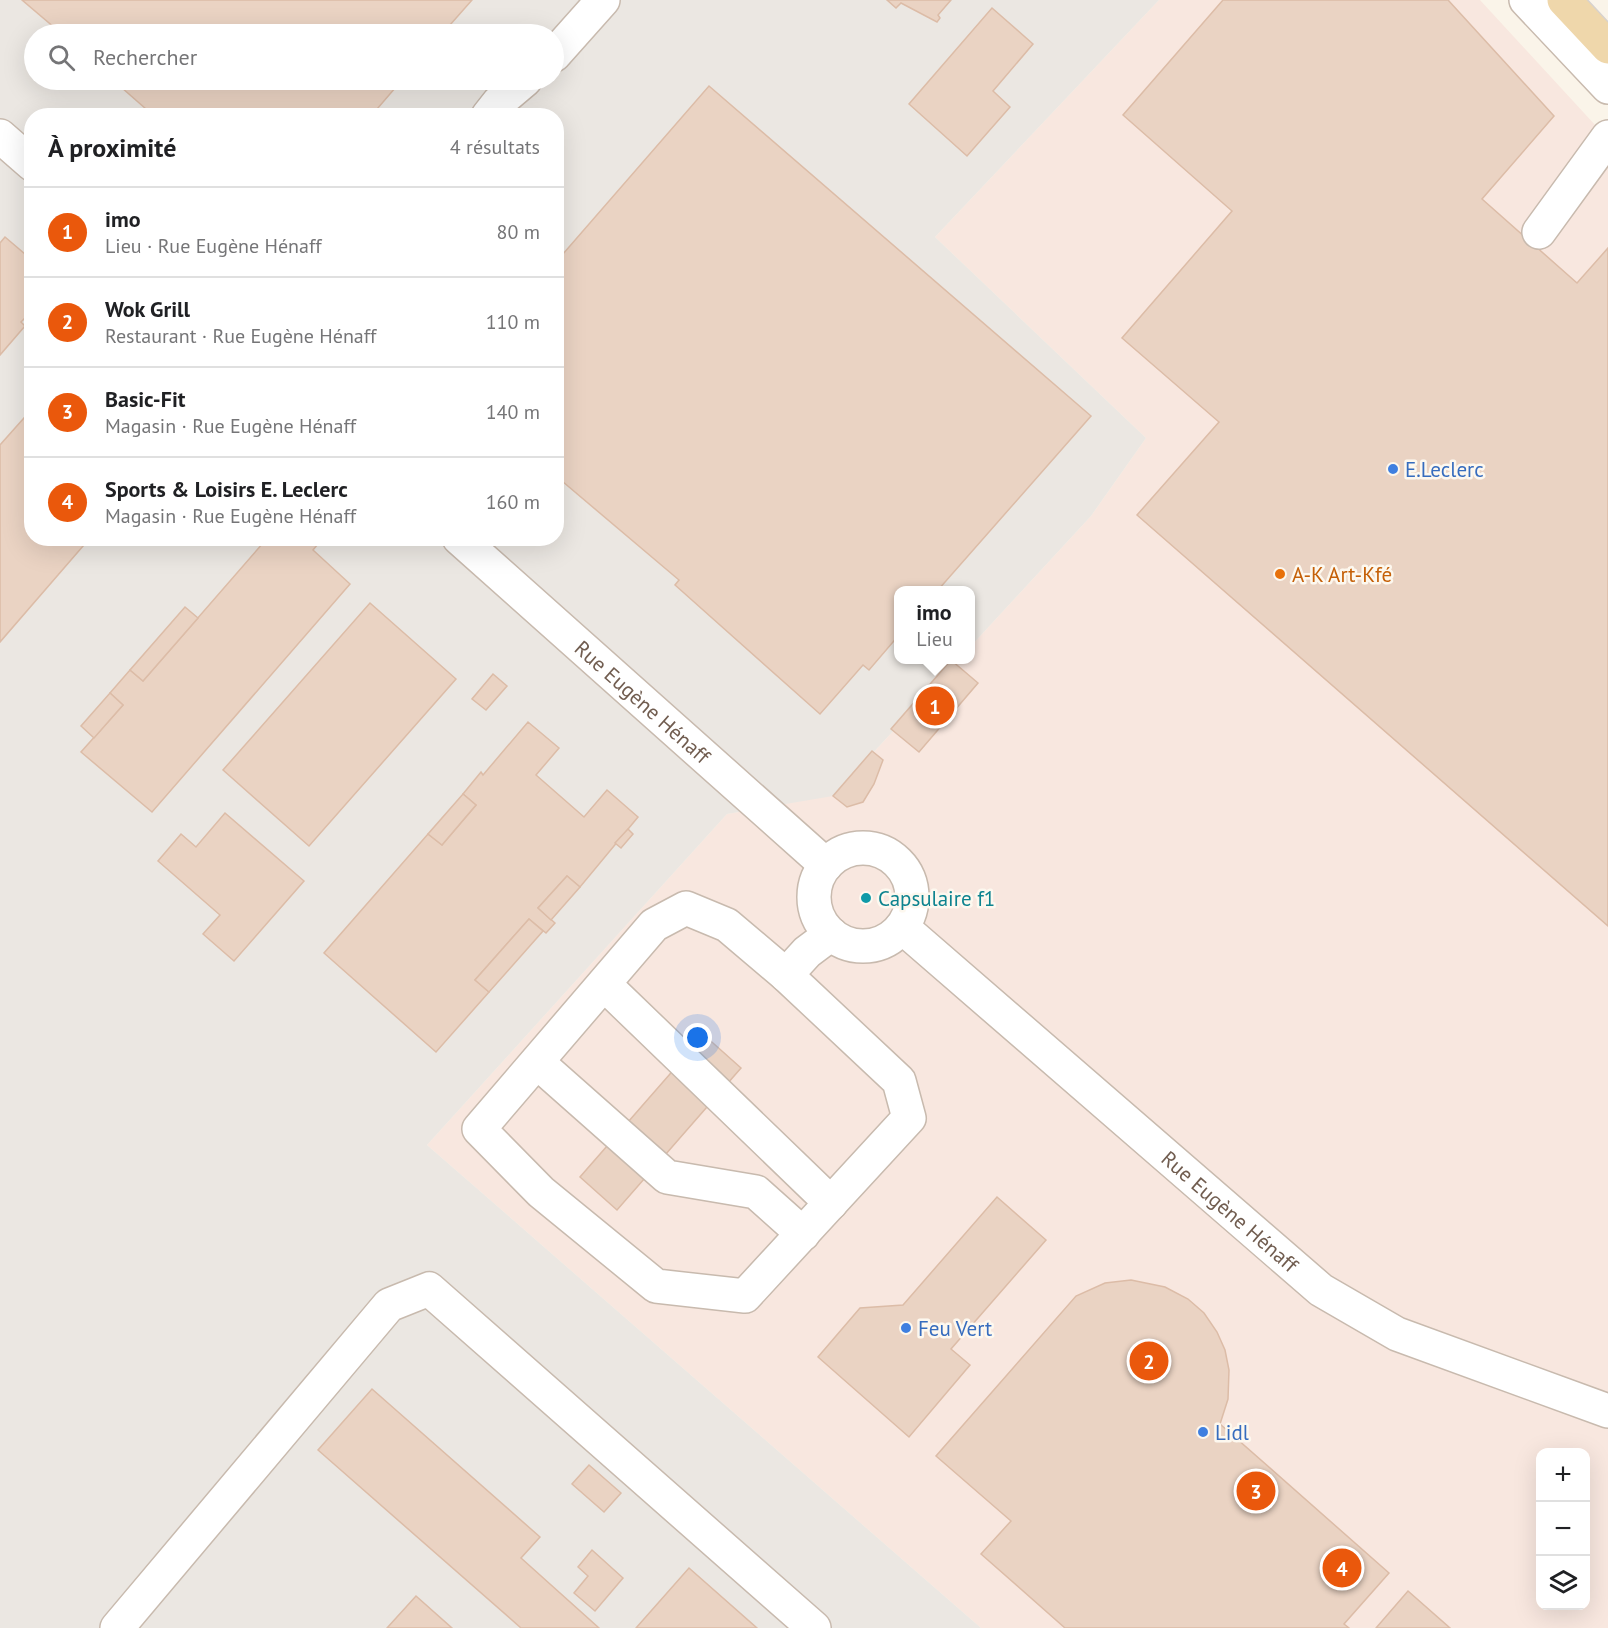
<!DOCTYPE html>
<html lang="fr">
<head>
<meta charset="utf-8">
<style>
  :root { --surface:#fff; --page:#f2f2f2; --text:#202124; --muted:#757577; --line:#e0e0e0; --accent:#ea580c }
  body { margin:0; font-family:"PT Sans",sans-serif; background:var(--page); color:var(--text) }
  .controls { position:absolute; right:18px; bottom:18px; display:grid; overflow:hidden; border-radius:12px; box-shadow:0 6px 24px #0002 }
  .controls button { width:54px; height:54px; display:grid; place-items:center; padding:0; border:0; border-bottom:2px solid var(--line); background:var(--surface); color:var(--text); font:30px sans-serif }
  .you { position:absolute; left:698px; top:1038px; width:21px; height:21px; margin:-15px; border:4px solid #fff; border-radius:50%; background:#1a73e8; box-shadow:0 0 0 9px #1a73e833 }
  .badge { display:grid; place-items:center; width:39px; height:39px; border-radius:50%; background:var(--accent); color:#fff; font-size:20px; font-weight:700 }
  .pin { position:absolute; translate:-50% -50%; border:3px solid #fff; box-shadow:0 2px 6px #0006 }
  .popup { position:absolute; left:894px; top:586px; width:81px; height:78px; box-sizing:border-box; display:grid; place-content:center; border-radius:12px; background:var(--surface); filter:drop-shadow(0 2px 4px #0005); font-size:20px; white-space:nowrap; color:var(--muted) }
  .popup b { font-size:22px; color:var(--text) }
  .popup::after { content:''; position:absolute; left:50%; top:100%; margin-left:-12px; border:12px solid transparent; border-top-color:var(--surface) }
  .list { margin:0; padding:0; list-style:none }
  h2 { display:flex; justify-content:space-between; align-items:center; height:78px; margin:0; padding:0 24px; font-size:26px }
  h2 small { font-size:20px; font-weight:400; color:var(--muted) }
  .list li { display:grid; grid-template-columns:39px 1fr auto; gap:18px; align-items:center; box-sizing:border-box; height:90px; padding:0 24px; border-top:2px solid var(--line) }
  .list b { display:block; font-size:22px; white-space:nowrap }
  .list p { margin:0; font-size:20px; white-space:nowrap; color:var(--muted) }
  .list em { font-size:20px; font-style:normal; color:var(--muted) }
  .icon { flex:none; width:33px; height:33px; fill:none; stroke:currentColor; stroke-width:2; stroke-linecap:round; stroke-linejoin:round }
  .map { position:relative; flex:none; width:1608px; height:1628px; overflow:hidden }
  .search { position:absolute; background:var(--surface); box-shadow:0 6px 24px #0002; left:24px; top:24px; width:540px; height:66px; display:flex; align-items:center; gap:15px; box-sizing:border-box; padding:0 21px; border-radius:33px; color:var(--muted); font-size:22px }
  .panel { position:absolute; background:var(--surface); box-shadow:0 6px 24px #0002; left:24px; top:108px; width:540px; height:438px; border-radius:24px }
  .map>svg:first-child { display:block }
  .commercial { fill:#f8e7df; fill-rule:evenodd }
  .industrial { fill:#ebe7e2; fill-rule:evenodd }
  .building { fill:#ead3c3; stroke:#dcbca7; stroke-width:1.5 }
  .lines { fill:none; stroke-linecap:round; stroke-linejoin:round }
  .minor-casing { stroke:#c8baae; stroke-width:36 }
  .major-casing { stroke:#d7d2ce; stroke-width:36 }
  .minor { stroke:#fff; stroke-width:33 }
  .major { stroke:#efd7ab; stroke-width:33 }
  .shop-dot { fill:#3f7fe0; stroke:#fdf8ef; stroke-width:2 }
  .food-dot { fill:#e8710a; stroke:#fdf8ef; stroke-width:2 }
  .culture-dot { fill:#0f9aa8; stroke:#fdf8ef; stroke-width:2 }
  .labels { text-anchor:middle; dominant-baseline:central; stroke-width:5; stroke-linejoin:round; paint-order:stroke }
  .shop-label { font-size:21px; fill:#366cbe; stroke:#fdf8ef; text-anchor:start }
  .food-label { font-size:21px; fill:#c56008; stroke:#fdf8ef; text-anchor:start }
  .street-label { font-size:21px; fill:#715d50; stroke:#fdf8ef }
  .culture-label { font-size:21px; fill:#0d838f; stroke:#fdf8ef; text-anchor:start }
</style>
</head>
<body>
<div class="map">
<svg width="1608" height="1628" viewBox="0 0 1608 1628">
  <rect width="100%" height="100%" fill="#faf4e9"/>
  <!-- commercial -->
  <path class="commercial" d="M1159,0H1480L1608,139V1628H981L427,1145L727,814L834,795L959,660H971V646L1091,516L1146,438L935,237ZM1540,1452H1586V1606H1540Z"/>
  <!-- industrial -->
  <path class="industrial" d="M0,0H1159L935,237L1146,438L1091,516L971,646V590H899V660H959L833,796L727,814L427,1145L981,1628H0ZM34,34H554V80H34ZM32,116H556V538H32Z"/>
  <!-- building -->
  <g class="building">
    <path d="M22,0H472L442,34H62Z"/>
    <path d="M887,0H951L938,15L940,18L937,22L901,3L896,8Z"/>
    <path d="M1223,0H1448L1554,116L1482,199L1577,283L1608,248V926L1137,515L1219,422L1122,338L1232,211L1123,115Z"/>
    <path d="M992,8L1033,44L993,91L1010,107L967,156L909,104Z"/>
    <path d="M113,80H402L371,116H154Z"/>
    <path d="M709,86L1091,416L938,590H899V635L869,670L863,665L820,714L675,585L679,580L556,476V262Z"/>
    <path d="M5,237L32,260V311L21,322L25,326L0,355V243Z"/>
    <path d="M32,409V538H90L0,642V445Z"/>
    <path d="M258,538H323L313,550L350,584L152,812L81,752L123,705L110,693L130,670L143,681L263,543Z"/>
    <path d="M370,603L456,679L309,846L223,770Z"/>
    <path d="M185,607L198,618L143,681L130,670Z"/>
    <path d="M951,660L978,683L919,752L891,729Z"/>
    <path d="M493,674L507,686L486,710L472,699Z"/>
    <path d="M110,693L123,705L94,738L81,726Z"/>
    <path d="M528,722L559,748L536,775L584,817L607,790L638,817L580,887L567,876L538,908L555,923L546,933L529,919L475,980L489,992L436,1052L324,953L428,834L442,845L476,805L463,794L481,772L483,775Z"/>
    <path d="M872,751L883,760L874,784L863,802L847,807L833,796Z"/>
    <path d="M463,794L476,805L442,845L428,834Z"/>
    <path d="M225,813L304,881L234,961L203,934L220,915L158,861L181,834L196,847Z"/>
    <path d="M628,829L633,834L621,848L615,843Z"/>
    <path d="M567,876L580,887L551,920L538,908Z"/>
    <path d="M529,919L543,931L489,992L475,980Z"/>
    <path d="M704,1035L741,1068L617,1210L580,1177Z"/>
    <path d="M997,1197L1046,1240L951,1349L970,1365L909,1437L818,1357L860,1308L903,1305Z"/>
    <path d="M1131,1280L1165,1287L1188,1299L1204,1313L1217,1332L1225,1350L1229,1370L1228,1399L1220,1424L1389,1573L1344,1624L1349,1628H1065L981,1554L1011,1521L936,1456L1076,1296L1105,1283Z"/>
    <path d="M372,1389L540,1537L521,1558L599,1628H521L318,1450Z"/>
    <path d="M589,1465L621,1493L604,1512L572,1484Z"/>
    <path d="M592,1550L623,1578L595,1611L574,1593L588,1576L578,1567Z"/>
    <path d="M689,1568L757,1628H636Z"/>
    <path d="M1408,1591L1450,1628H1376Z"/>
    <path d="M416,1596L452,1628H387Z"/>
  </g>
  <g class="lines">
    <!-- minor casing -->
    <g class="minor-casing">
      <g id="minor">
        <path d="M1526,0L1608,87"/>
        <path d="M554,55L603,0"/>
        <path d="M488,116L499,102L525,80"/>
        <path d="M0,136L32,164"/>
        <path d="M1539,232L1608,137"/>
        <path id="s1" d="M459,538L826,865"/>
        <circle cx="863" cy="897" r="49"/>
        <path d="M686,908L727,925L786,975L899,1081L909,1118L745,1296L656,1286L541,1192L479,1129L654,925Z"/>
        <path id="s2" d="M902,927L1321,1290L1397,1334L1608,1411"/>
        <path d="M786,975L807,952L831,934"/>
        <path d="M604,984L831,1203"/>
        <path d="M537,1062L667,1177L756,1192L803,1234"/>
        <path d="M117,1628L389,1305L429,1289L814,1628"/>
      </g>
    </g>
    <!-- major casing -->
    <g class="major-casing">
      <path id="major" d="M1564,0L1608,47"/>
    </g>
    <!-- minor -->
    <use href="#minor" class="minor"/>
    <!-- major -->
    <use href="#major" class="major"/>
  </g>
  <!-- markers -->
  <g class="shop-dot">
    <circle cx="1393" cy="469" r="6"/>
    <circle cx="906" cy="1328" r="6"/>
    <circle cx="1203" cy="1432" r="6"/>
  </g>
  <circle class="food-dot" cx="1280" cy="574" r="6"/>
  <circle class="culture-dot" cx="866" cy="898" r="6"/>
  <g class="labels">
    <!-- shop labels -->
    <g class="shop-label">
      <text x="1405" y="469">E.Leclerc</text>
      <text x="918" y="1328">Feu Vert</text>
      <text x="1215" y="1432">Lidl</text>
    </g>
    <!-- food labels -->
    <g class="food-label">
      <text x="1292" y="574">A-K Art-Kfé</text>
    </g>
    <!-- street labels -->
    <g class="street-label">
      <text stroke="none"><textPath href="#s1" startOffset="246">Rue Eugène Hénaff</textPath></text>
      <text stroke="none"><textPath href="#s2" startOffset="434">Rue Eugène Hénaff</textPath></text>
    </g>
    <!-- culture labels -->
    <g class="culture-label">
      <text x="878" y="898">Capsulaire f1</text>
    </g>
  </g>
</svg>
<div class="controls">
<button>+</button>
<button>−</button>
<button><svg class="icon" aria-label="layers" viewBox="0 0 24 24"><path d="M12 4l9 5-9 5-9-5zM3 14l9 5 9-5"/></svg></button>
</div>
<div class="you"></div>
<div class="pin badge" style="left:935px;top:706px">1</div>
<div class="popup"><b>imo</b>Lieu</div>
<div class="pin badge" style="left:1149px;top:1361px">2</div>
<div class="pin badge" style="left:1256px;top:1491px">3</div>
<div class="pin badge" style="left:1342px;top:1568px">4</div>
<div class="search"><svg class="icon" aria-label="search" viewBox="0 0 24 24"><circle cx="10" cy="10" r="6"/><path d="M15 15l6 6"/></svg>Rechercher</div>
<section class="panel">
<h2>À proximité<small>4 résultats</small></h2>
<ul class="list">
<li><span class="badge">1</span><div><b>imo</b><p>Lieu · Rue Eugène Hénaff</p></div><em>80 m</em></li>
<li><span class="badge">2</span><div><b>Wok Grill</b><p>Restaurant · Rue Eugène Hénaff</p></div><em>110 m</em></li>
<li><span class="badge">3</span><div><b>Basic-Fit</b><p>Magasin · Rue Eugène Hénaff</p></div><em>140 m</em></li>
<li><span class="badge">4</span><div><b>Sports &amp; Loisirs E. Leclerc</b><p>Magasin · Rue Eugène Hénaff</p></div><em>160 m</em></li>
</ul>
</section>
</div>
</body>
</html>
